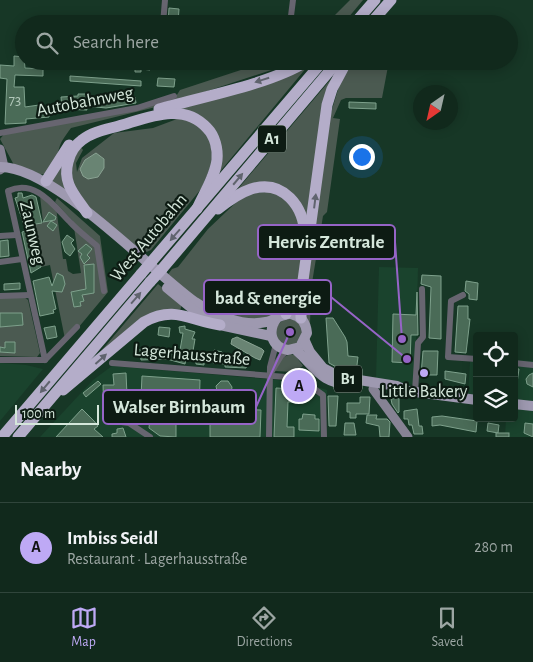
<!DOCTYPE html>
<html lang="en">
<head>
<meta charset="utf-8">
<style>
  :root { --surface:#11291c; --page:#1e3529; --text:#f1f3f6; --muted:#9ca6a3; --line:#30453b; --accent:#bea9f5 }
  body { margin:0; font-family:"Alegreya Sans",sans-serif; background:var(--page); color:var(--text) }
  .controls { position:absolute; right:15px; bottom:15px; display:grid; overflow:hidden; border-radius:5px; box-shadow:0 2px 12px #0003 }
  .controls button { width:45px; height:45px; display:grid; place-items:center; padding:0; border:0; border-bottom:1px solid var(--line); background:var(--surface); color:var(--text); font:25px sans-serif }
  .compass { position:absolute; left:413px; top:85px; width:45px; height:45px; border-radius:50%; background:var(--surface); box-shadow:0 2px 12px #0003; rotate:214deg }
  .scale { position:absolute; left:15px; bottom:12px; width:84px; box-sizing:border-box; padding-left:5px; border:2px solid #d5e7db; border-top:0; font-size:14px; line-height:18px; white-space:nowrap; color:#d5e7db; -webkit-text-stroke:4px #0d1b13; paint-order:stroke }
  .you { position:absolute; left:361px; top:156px; width:18px; height:18px; margin:-12px; border:4px solid #fff; border-radius:50%; background:#1a73e8; box-shadow:0 0 0 8px #1a73e833 }
  .badge { display:grid; place-items:center; width:32px; height:32px; border-radius:50%; background:var(--accent); color:#111; font-size:16px; font-weight:700 }
  .pin { position:absolute; translate:-50% -50%; border:2px solid #fff; box-shadow:0 1px 5px #0006 }
  .list { margin:0; padding:0; list-style:none }
  h2 { display:flex; justify-content:space-between; align-items:center; height:65px; margin:0; padding:0 20px; font-size:21px }
  h2 small { font-size:16px; font-weight:400; color:var(--muted) }
  .list li { display:grid; grid-template-columns:32px 1fr auto; gap:15px; align-items:center; box-sizing:border-box; height:90px; padding:0 20px; border-top:1px solid var(--line) }
  .list b { display:block; font-size:19px; white-space:nowrap }
  .list p { margin:0; font-size:16px; white-space:nowrap; color:var(--muted) }
  .list em { font-size:16px; font-style:normal; color:var(--muted) }
  .icon { flex:none; width:28px; height:28px; fill:none; stroke:currentColor; stroke-width:2; stroke-linecap:round; stroke-linejoin:round }
  .map { position:relative; flex:none; width:533px; height:437px; overflow:hidden }
  .search { position:absolute; background:var(--surface); box-shadow:0 2px 12px #0003; left:15px; right:15px; top:15px; height:55px; display:flex; align-items:center; gap:12px; box-sizing:border-box; padding:0 18px; border-radius:28px; color:var(--muted); font-size:19px }
  .sheet { height:155px; background:var(--surface) }
  nav { display:flex; justify-content:space-around; align-items:center; box-sizing:border-box; height:70px; border-top:1px solid var(--line); background:var(--surface); font-size:14px; color:var(--muted) }
  nav a { display:grid; justify-items:center; gap:2px }
  nav .on { color:var(--accent) }
  .map>svg:first-child { display:block }
  .built { fill:#1a432d }
  .green { fill:#4b5a51 }
  .water { fill:#698473; stroke:#89a292 }
  .building { fill:#4a6b57; stroke:#7ea18c }
  .lines { fill:none; stroke-linecap:round; stroke-linejoin:round }
  .street { stroke:#676570; stroke-width:6 }
  .secondary { stroke:#868294; stroke-width:9 }
  .primary { stroke:#9e99b0; stroke-width:10 }
  .highway { stroke:#b4adc9; stroke-width:11 }
  .highway-bridge { stroke:#b4adc9; stroke-width:11 }
  .oneway { fill:#60646e }
  .poi-dot { fill:#bea9f5; stroke:#0d1b13; stroke-width:2 }
  .labels { text-anchor:middle; dominant-baseline:central; stroke-width:4.5; stroke-linejoin:round; paint-order:stroke }
  .number-label { font-size:15px; fill:#b2c8ba }
  .shield { fill:#0d1b13; stroke:#99aa9f; stroke-width:1 }
  .shield-label { font-size:16px; font-weight:bold; fill:#d5e7db }
  .street-label { font-size:18px; fill:#d5e7db; stroke:#0d1b13 }
  .poi-label { font-size:18px; fill:#d5e7db; stroke:#0d1b13 }
  .leader { fill:none; stroke:#9664c7; stroke-width:2 }
  .callout-dot { fill:#9664c7; stroke:#0d1b13; stroke-width:2 }
  .callout { fill:#0d1b13; stroke:#9664c7; stroke-width:2 }
  .callout-label { font-size:19px; text-anchor:middle; font-weight:bold; fill:#d5e7db }
</style>
</head>
<body>
<div class="map">
<svg width="533" height="437" viewBox="0 0 533 437">
  <rect width="100%" height="100%" fill="#173726"/>
  <!-- built -->
  <g class="built">
    <path d="M379,267L418,268L415,385L376,379Z"/>
    <path d="M477,356V396L468,395L470,362Z"/>
    <path d="M514,360L533,361V437H505L506,418H514Z"/>
    <path d="M0,363L26,365L43,369L0,421Z"/>
    <path d="M112,366L301,382L327,390L326,437H40L93,380Z"/>
  </g>
  <!-- green -->
  <g class="green">
    <path d="M350,0H363L343,24H326Z"/>
    <path d="M268,61H299L168,104L71,128C68,132 65,136 62,141C57,150 56,170 44,174C35,176 22,168 14,165L0,139L5,133L175,98L180,90Z"/>
    <path d="M312,61L218,174L217,140L177,110Z"/>
    <path d="M354,61H389L382,98H346L341,100L333,118L340,119L327,212L323,216L311,289L310,324L304,315L302,303L330,116L340,83Z"/>
    <path d="M331,79L309,223L290,193L237,190Z"/>
    <path d="M185,116L207,132L214,159L201,189L151,250L142,254L80,200L68,171L80,146L83,150L76,163L77,172L82,158L114,133L153,128Z"/>
    <path d="M66,156L69,194L53,182V178Z"/>
    <path d="M276,191C282,196 293,202 296,209C305,227 302,289 289,305C281,313 269,319 258,319C223,322 193,295 166,277L172,269L178,267L208,229L245,194Z"/>
    <path d="M40,196L56,207L63,259H66L68,271L73,274L81,273L73,221L55,202L57,198L100,236L108,292L78,328L65,339L50,265L41,267L32,225L43,222Z"/>
    <path d="M158,284L182,304L180,311H173L96,357Z"/>
    <path d="M24,297L28,300L40,353L37,357L0,356V298Z"/>
    <circle cx="289" cy="332" r="13"/>
    <path d="M290,354L295,355L303,366L294,372L275,371L282,358Z"/>
  </g>
  <!-- water -->
  <g class="water">
    <path d="M96,153L104,159V168L98,177L88,179L83,176L80,169L85,160Z"/>
    <path d="M237,337L262,349L264,351L260,360L255,358L231,344L232,339Z"/>
  </g>
  <!-- building -->
  <g class="building">
    <path d="M169,8L179,9L178,23L168,24Z"/>
    <path d="M14,56L24,57L25,68L43,69V76L15,75L14,87H24L25,107L39,105V108L48,107L49,117L26,119V123L5,124L7,79L0,78V65L14,66Z"/>
    <path d="M68,61H81V66L68,65Z"/>
    <path d="M90,61H151L150,70L141,69V72H135V69L127,67L111,66V69L105,68V66L90,65Z"/>
    <path d="M70,76L141,81V86L70,81Z"/>
    <path d="M158,78L175,79L174,87L157,86Z"/>
    <path d="M78,94H90V98H106V102L135,97L136,103L106,108L86,106L87,110L62,109L61,97L78,96Z"/>
    <path d="M349,102L376,103V109L349,108Z"/>
    <path d="M18,193H22L23,198L32,195L36,197L42,223L29,225L41,267L31,273L22,232L26,231L15,198L18,197Z"/>
    <path d="M49,212L56,217L55,220L43,222Z"/>
    <path d="M51,221L57,225L53,231L47,226Z"/>
    <path d="M67,235L74,240L71,243L75,249L70,256L65,252L62,242Z"/>
    <path d="M8,240L9,256L0,257V241Z"/>
    <path d="M86,244L92,249L87,255L90,258L84,264L80,257L82,254L78,251Z"/>
    <path d="M94,264V293L82,295L84,301L80,302L81,306L74,307L71,292L86,289L84,265Z"/>
    <path d="M57,273L63,276L65,284L62,292L52,291L56,309L53,310L54,313L40,316L33,281L49,277L52,286Z"/>
    <path d="M422,275L441,276V339L429,338L431,287L421,284Z"/>
    <path d="M466,281L478,283L477,300L469,299V294L465,291Z"/>
    <path d="M20,283V289L4,290V284Z"/>
    <path d="M417,292L418,335H411L410,363L392,362L393,314L416,315Z"/>
    <path d="M458,306H468V319H470L466,353L455,352Z"/>
    <path d="M0,313H22L23,325L0,327Z"/>
    <path d="M326,318H333L345,337L347,342L348,356L358,357L356,373L340,369L329,363Z"/>
    <path d="M55,326L57,337L47,339L44,328Z"/>
    <path d="M185,326V329L195,332L192,339H195L193,351L214,355V350L222,352V357L236,359L235,363L247,364L246,368L225,367V364L213,363V359H204V365L196,364V359L186,358L185,364L167,359L141,360L140,349L167,350V352L176,354L177,350H180L183,333H180L179,327Z"/>
    <path d="M159,327L170,328L169,337L158,335Z"/>
    <path d="M5,342H15V353L0,352V347L5,348Z"/>
    <path d="M423,351H438L437,375H421Z"/>
    <path d="M514,368L519,369L517,383H514Z"/>
    <path d="M445,371L466,374L465,384L445,379Z"/>
    <path d="M126,373L128,417L104,415L103,385H114L113,374Z"/>
    <path d="M533,373V387L527,384L526,379L529,375Z"/>
    <path d="M142,376L200,380L199,414L210,415L211,408H217L218,396L216,386L221,381H228L232,387L229,409L261,410L260,437H210V420L176,419V437L160,436L149,428L150,417H153L154,403L148,397H141Z"/>
    <path d="M98,381L101,384L86,397L83,393Z"/>
    <path d="M276,388L296,389V402H288L287,427H294V437H274Z"/>
    <path d="M328,396H338L336,426H329Z"/>
    <path d="M360,397H370L369,414H356V418H350V412H347V403H360Z"/>
    <path d="M399,398V412L398,413L392,404L391,399Z"/>
    <path d="M82,409L94,421L98,426L94,429L103,437H56Z"/>
    <path d="M417,409L419,426H422L423,434H414L412,425H409L408,419H404V411Z"/>
    <path d="M303,414L315,415V419H319V431L299,430V419H302Z"/>
    <path d="M367,415H377L376,419H387L390,422L389,437H380L379,426L366,423Z"/>
    <path d="M442,416L477,421L476,432L440,425L432,426V417Z"/>
    <path d="M345,423H354L356,435H344Z"/>
    <path d="M488,423L499,425L498,433L487,431Z"/>
    <path d="M525,423L533,424V437L524,433Z"/>
    <path d="M123,428L126,437H112V434L117,433V429Z"/>
    <rect x="496" y="433" width="13" height="4"/>
  </g>
  <g class="lines">
    <!-- street -->
    <g class="street">
      <path d="M163,24L165,0"/>
      <path d="M290,24L293,0"/>
      <path d="M0,133L137,108L174,96"/>
      <path d="M0,236L16,235"/>
      <path d="M0,262L22,259"/>
      <path d="M463,295L451,301L448,357L477,359"/>
      <path d="M0,296L30,295"/>
      <path d="M77,327L45,360L8,191C35,178 54,206 70,222C78,231 88,238 97,246L104,291"/>
      <path d="M0,360H45"/>
      <path d="M112,363L299,378L323,395L324,437"/>
      <path d="M514,363L533,365"/>
      <path d="M272,371L281,356L288,350"/>
      <path d="M415,392L418,343L423,337L422,289"/>
      <path d="M114,421L129,423L150,437"/>
      <path d="M269,437L270,367L276,344"/>
    </g>
    <!-- secondary -->
    <g class="secondary">
      <path d="M0,149L4,167L0,170"/>
      <path d="M373,389L408,437"/>
    </g>
    <!-- primary -->
    <g class="primary">
      <path d="M0,167C53,166 149,269 195,302C214,315 242,327 266,322C275,320 283,313 291,314C301,316 306,323 307,333L300,347L288,350C271,347 267,331 277,318"/>
      <path d="M167,288L195,311L220,325L271,336"/>
      <path d="M305,341L310,352L323,368L340,377L397,386L408,391L477,400"/>
      <path d="M296,350C318,370 319,382 353,386"/>
      <path d="M514,404L533,406"/>
    </g>
    <!-- highway -->
    <g class="highway">
      <path d="M354,24L375,0"/>
      <path d="M370,24L391,0"/>
      <path d="M159,109C201,97 271,84 307,61"/>
      <path d="M46,181L69,145"/>
      <path d="M218,209C228,201 239,193 251,189C284,179 304,207 305,236"/>
      <path d="M87,213C76,196 62,184 68,162C70,153 75,145 82,140C93,131 109,129 122,125C149,117 184,102 207,128C215,136 218,149 217,160C215,177 204,193 197,209"/>
      <path d="M152,261L323,61"/>
      <path d="M162,269L338,61"/>
      <path d="M286,314L296,291"/>
      <path d="M301,318V295L327,105L332,89L347,61"/>
      <path d="M63,390L144,322C175,305 190,321 220,325"/>
      <path d="M2,437L141,274"/>
      <path d="M18,437L150,282"/>
    </g>
    <!-- highway-bridge -->
    <g class="highway-bridge">
      <path d="M141,274L152,261"/>
      <path d="M150,282L162,269"/>
    </g>
  </g>
  <!-- one-way arrows -->
  <defs><path id="oneway-solid" d="M-6-.8H1V-3.2L6.5 0L1 3.2V.8H-6Z" transform="scale(1.25)"/></defs>
  <g class="oneway">
    <use href="#oneway-solid" transform="translate(262 80) rotate(163)"/>
    <use href="#oneway-solid" transform="translate(238 179) rotate(-50)"/>
    <use href="#oneway-solid" transform="translate(315 201) rotate(-83)"/>
    <use href="#oneway-solid" transform="translate(175 235) rotate(131)"/>
    <use href="#oneway-solid" transform="translate(136 298) rotate(-49)"/>
    <use href="#oneway-solid" transform="translate(101 359) rotate(-42)"/>
    <use href="#oneway-solid" transform="translate(45 387) rotate(130)"/>
  </g>
  <!-- markers -->
  <circle class="poi-dot" cx="424" cy="373" r="5"/>
  <g class="labels">
    <!-- number labels -->
    <g class="number-label">
      <text x="15" y="100">73</text>
    </g>
    <!-- shield labels -->
    <g class="shield">
      <rect x="258" y="125.5" width="28" height="27" rx="4"/>
      <rect x="334" y="365.5" width="28" height="27" rx="4"/>
    </g>
    <g class="shield-label">
      <text x="272" y="139">A1</text>
      <text x="348" y="379">B1</text>
    </g>
    <!-- street labels -->
    <g class="street-label">
      <text transform="translate(85 102) rotate(-11)">Autobahnweg</text>
      <text transform="translate(32 233) rotate(77)">Zaunweg</text>
      <text transform="translate(149 238) rotate(-50)">West Autobahn</text>
      <text transform="translate(192 355) rotate(5)">Lagerhausstraße</text>
    </g>
    <!-- poi labels -->
    <g class="poi-label">
      <text x="424" y="392">Little Bakery</text>
    </g>
  </g>
  <!-- callouts -->
  <path class="leader" d="M402 339L395 242M407 359L331 297M290 332L256 407"/>
  <g class="callout-dot">
    <circle cx="402" cy="339" r="5"/>
    <circle cx="407" cy="359" r="5"/>
    <circle cx="290" cy="332" r="5"/>
  </g>
  <g class="callout">
    <rect x="258" y="225" width="137" height="34" rx="5"/>
    <rect x="204" y="280" width="127" height="34" rx="5"/>
    <rect x="103" y="390" width="153" height="34" rx="5"/>
  </g>
  <g class="callout-label">
    <text x="326" y="248">Hervis Zentrale</text>
    <text x="268" y="304">bad &amp; energie</text>
    <text x="179" y="413">Walser Birnbaum</text>
  </g>
</svg>
<div class="controls">
<button><svg class="icon" aria-label="locate" viewBox="0 0 24 24"><circle cx="12" cy="12" r="6"/><path d="M12 2v4M12 18v4M2 12h4M18 12h4"/></svg></button>
<button><svg class="icon" aria-label="layers" viewBox="0 0 24 24"><path d="M12 4l9 5-9 5-9-5zM3 14l9 5 9-5"/></svg></button>
</div>
<svg class="compass" viewBox="-18 -18 36 36"><path d="M0-13l5 13h-10z" fill="#e53935"/><path d="M0 13l5-13h-10z" fill="#9ca6a3"/></svg>
<div class="scale">100 m</div>
<div class="you"></div>
<div class="pin badge" style="left:299px;top:386px">A</div>
<div class="search"><svg class="icon" aria-label="search" viewBox="0 0 24 24"><circle cx="10" cy="10" r="6"/><path d="M15 15l6 6"/></svg>Search here</div>
</div>
<section class="sheet">
<h2>Nearby<small></small></h2>
<ul class="list">
<li><span class="badge">A</span><div><b>Imbiss Seidl</b><p>Restaurant · Lagerhausstraße</p></div><em>280 m</em></li>
</ul>
</section>
<nav>
<a class="on"><svg class="icon" aria-label="map" viewBox="0 0 24 24"><path d="M3 6l6-2 6 2 6-2v14l-6 2-6-2-6 2zM9 4v14M15 6v14"/></svg>Map</a>
<a><svg class="icon" aria-label="directions" viewBox="0 0 24 24"><path d="M12 3l9 9-9 9-9-9zM9 14v-3h6M13 9l2 2-2 2"/></svg>Directions</a>
<a><svg class="icon" aria-label="saved" viewBox="0 0 24 24"><path d="M7 4h10v16l-5-4-5 4z"/></svg>Saved</a>
</nav>
</body>
</html>
